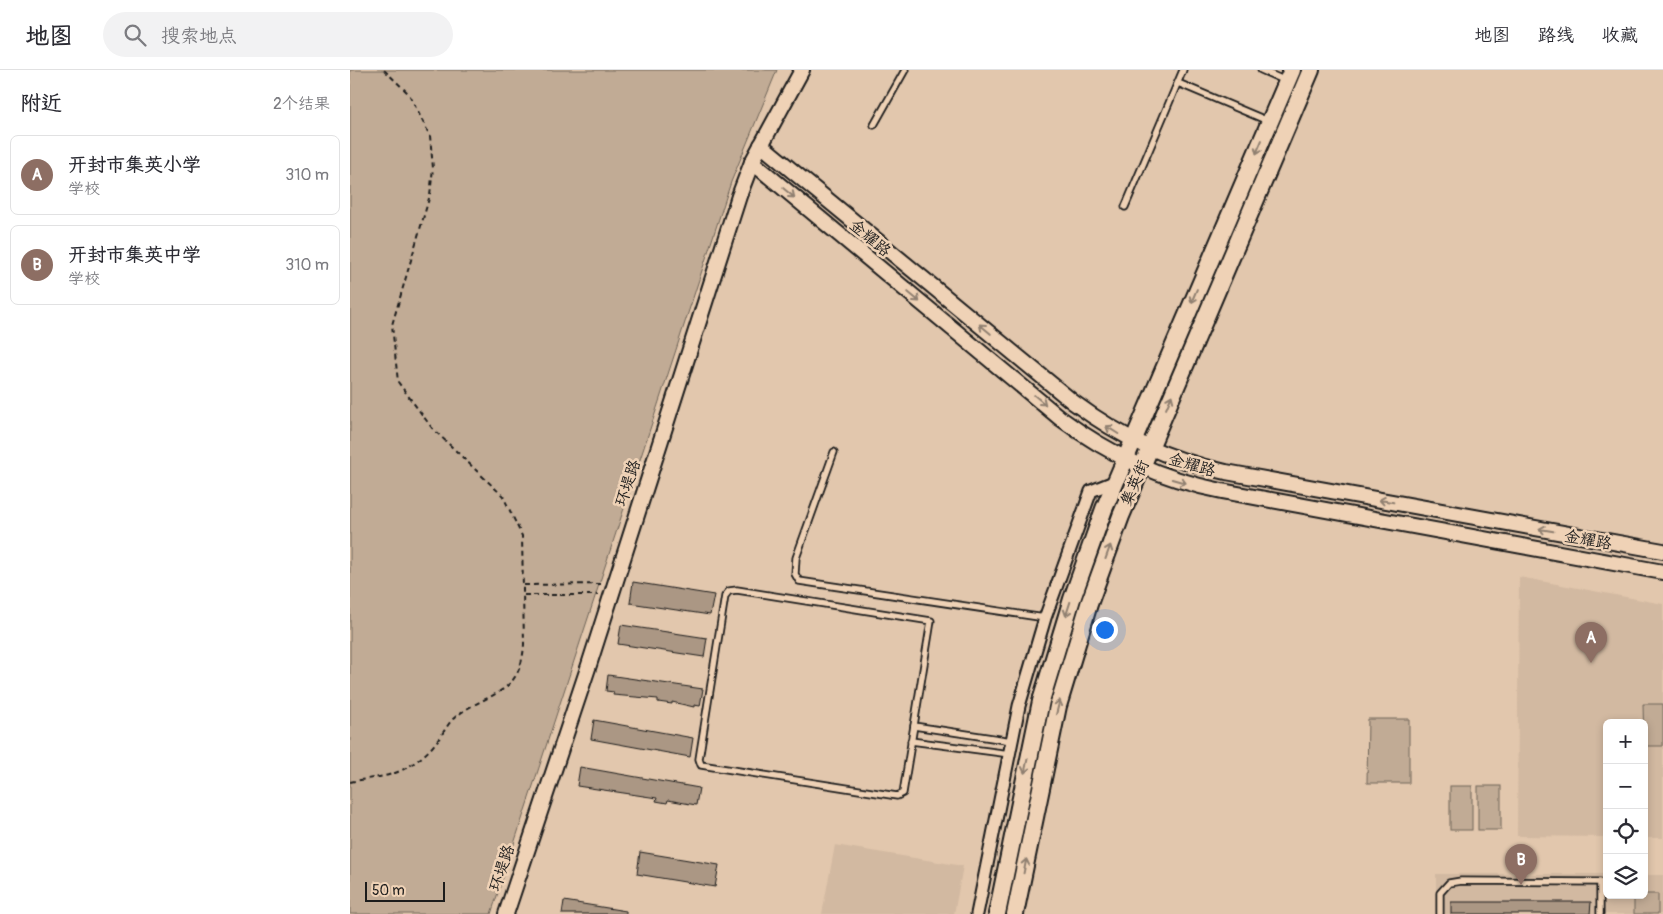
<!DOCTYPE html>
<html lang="zh">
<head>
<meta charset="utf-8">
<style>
  :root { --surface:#fff; --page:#f2f2f3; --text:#2b2b33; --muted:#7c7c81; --line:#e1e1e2; --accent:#7c3aed }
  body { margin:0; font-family:Pangolin,"LXGW WenKai TC",sans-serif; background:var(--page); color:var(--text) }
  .controls { position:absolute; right:15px; bottom:15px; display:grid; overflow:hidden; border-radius:8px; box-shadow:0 2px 8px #0003 }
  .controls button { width:45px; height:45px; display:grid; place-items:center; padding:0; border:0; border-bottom:1px solid var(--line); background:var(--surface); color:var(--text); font:25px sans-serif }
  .scale { position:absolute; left:15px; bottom:12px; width:80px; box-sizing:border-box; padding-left:5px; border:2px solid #1c1c1c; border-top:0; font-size:14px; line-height:18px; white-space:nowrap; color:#1c1c1c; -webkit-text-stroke:4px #efd2b6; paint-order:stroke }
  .you { position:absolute; left:754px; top:559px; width:18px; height:18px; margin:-12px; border:4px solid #fff; border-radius:50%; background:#1a73e8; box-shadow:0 0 0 8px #1a73e833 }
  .badge { display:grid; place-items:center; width:32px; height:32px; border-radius:50%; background:var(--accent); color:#fff; font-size:16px; font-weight:700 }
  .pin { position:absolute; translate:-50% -41px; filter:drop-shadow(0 1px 2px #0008) }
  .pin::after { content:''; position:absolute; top:26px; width:18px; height:15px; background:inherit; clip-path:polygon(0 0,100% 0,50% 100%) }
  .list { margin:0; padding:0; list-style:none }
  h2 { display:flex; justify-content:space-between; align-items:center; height:65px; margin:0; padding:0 20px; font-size:21px }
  h2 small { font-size:16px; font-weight:400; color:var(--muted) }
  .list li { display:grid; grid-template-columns:32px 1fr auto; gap:15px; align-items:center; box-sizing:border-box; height:80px; margin:0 10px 10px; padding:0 10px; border:1px solid var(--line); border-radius:8px }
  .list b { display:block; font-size:19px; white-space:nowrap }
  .list p { margin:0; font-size:16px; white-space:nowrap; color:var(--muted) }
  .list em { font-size:16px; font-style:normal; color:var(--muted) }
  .icon { flex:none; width:28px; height:28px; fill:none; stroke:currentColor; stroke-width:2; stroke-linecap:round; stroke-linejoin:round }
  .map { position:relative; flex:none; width:1313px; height:844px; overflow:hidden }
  header { display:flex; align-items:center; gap:30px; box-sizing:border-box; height:70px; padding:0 25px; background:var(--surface); border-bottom:1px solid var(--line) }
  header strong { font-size:24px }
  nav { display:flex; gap:28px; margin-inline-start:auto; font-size:18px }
  .search { width:350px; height:45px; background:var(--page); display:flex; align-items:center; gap:12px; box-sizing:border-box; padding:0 18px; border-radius:28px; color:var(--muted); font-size:19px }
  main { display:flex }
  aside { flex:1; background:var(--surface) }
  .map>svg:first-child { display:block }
  .built { fill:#d2b9a1 }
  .green { fill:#c1ab95; stroke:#6e6458 }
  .building { fill:#ab9784; stroke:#1c1c1c }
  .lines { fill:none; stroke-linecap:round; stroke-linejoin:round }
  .service-casing { stroke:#1c1c1c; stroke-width:9 }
  .minor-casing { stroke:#1c1c1c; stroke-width:15 }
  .tertiary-casing { stroke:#1c1c1c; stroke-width:18 }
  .secondary-casing { stroke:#1c1c1c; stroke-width:20 }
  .path { stroke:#1c1c1c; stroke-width:2; stroke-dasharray:5 4; stroke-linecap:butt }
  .service { stroke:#efd2b6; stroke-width:5.5 }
  .minor { stroke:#efd2b6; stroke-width:11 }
  .tertiary { stroke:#efd2b6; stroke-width:14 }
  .secondary { stroke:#efd2b6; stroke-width:16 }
  .oneway { stroke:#908071 }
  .labels { text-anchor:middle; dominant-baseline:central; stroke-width:5; stroke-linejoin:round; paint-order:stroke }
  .street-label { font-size:16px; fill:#1c1c1c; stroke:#efd2b6 }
</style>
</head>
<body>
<header>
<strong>地图</strong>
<div class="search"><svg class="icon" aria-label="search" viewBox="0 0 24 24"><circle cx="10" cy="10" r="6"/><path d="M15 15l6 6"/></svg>搜索地点</div>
<nav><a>地图</a><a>路线</a><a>收藏</a></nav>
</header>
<main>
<aside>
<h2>附近<small>2个结果</small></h2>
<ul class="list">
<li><span class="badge" style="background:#8d6e63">A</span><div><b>开封市集英小学</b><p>学校</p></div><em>310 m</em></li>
<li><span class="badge" style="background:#8d6e63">B</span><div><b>开封市集英中学</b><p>学校</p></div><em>310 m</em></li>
</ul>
</aside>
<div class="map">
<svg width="1313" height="844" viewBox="0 0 1313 844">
  <rect width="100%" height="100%" fill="#e2c7ad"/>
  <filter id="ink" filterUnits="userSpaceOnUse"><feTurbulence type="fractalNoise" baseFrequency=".02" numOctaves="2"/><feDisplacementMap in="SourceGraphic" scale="10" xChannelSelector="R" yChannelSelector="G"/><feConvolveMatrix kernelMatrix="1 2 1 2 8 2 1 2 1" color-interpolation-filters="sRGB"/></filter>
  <g filter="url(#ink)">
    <!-- built -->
    <g class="built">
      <path d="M1169,507L1313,534V768H1294V653H1257V767L1167,766Z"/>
      <path d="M485,775L613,796L604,844H472Z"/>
      <path d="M1086,804H1257V825H1294V805H1313V844H1086Z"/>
    </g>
    <!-- green -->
    <g class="green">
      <path d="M0,0H427L381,112L141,844H0Z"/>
      <path d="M1293,634H1313V676H1294Z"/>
      <path d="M1018,649H1059V713H1017Z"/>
      <rect x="1100" y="716" width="22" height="44"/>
      <rect x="1128" y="716" width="23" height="44"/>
      <path d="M1294,824H1308V844H1284V825Z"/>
    </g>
    <!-- building -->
    <g class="building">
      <path d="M283,512L364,525L360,545L280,533Z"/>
      <path d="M271,555L357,568L354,587L268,574Z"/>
      <path d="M258,605L353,619L350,636L344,635V637L322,632V634L308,632V629L263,625L264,622L256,621Z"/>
      <path d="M244,650L343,668L340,687L241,669Z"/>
      <path d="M230,697L349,718L346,735L318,730L317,733L306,731L307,728L227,716Z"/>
      <path d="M290,782L369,795L365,817L287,804Z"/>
      <rect x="1261" y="825" width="18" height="4"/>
      <path d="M214,831L276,841V844H212Z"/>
      <path d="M1101,832H1241L1240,844H1101Z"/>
    </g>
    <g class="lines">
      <!-- service casing -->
      <g class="service-casing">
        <g id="service">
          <path d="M911,0L936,11"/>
          <path d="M828,13L918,51"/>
          <path d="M524,55L555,0"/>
          <path d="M775,137L833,0"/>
          <path d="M484,382L446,488L445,504L449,511L695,548"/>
          <path d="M387,520L581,551L553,723L547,726L351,695L349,689L375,526L379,521Z"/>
          <path d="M564,656L662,671"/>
          <path d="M561,671L660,684"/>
          <path d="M1090,844V823L1099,813L1111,811L1250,812V844"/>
        </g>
      </g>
      <!-- minor casing -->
      <g class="minor-casing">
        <path id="minor" d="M627,844L669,636L695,548L741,421L766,411"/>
      </g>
      <!-- tertiary casing -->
      <g class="tertiary-casing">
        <g id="tertiary">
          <path d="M411,75L723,332C772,368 816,389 876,402L1313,481"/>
          <path d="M402,92L710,348C760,385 811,409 872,421L1313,502"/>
          <path d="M156,844L239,595L389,126L402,92L452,0"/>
        </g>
      </g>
      <!-- secondary casing -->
      <g class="secondary-casing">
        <g id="secondary">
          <path d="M647,844L691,631L722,529L754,439L942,0"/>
          <path d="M665,844L708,636L739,534L771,446L961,0"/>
        </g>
      </g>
      <!-- path -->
      <g class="path">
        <path d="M174,515L252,514"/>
        <path d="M174,525H249"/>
        <path d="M0,712C17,708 36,708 52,700C66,693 78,683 87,671C93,664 97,655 103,649C135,621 171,629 174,574L172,466L153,426L82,358L48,312L42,255L80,125L83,98L80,66L59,24L34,0"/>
      </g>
      <!-- service -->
      <use href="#service" class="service"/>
      <!-- minor -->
      <use href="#minor" class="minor"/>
      <!-- tertiary -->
      <use href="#tertiary" class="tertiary"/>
      <!-- secondary -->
      <use href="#secondary" class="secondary"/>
    </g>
    <!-- one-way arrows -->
    <defs><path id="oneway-shaft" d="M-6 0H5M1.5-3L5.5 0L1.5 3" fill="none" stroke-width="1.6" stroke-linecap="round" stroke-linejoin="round" transform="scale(1.25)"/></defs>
    <g class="oneway">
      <use href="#oneway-shaft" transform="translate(909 77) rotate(113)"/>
      <use href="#oneway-shaft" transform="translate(439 123) rotate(40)"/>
      <use href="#oneway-shaft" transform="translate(844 226) rotate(113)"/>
      <use href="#oneway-shaft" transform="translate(564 227) rotate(40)"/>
      <use href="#oneway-shaft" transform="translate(635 259) rotate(-140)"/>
      <use href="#oneway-shaft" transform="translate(690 330) rotate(40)"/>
      <use href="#oneway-shaft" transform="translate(819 332) rotate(-67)"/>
      <use href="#oneway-shaft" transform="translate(762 360) rotate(-148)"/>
      <use href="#oneway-shaft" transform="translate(829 411) rotate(16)"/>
      <use href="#oneway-shaft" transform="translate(1036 431) rotate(-170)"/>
      <use href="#oneway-shaft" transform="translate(1196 460) rotate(-170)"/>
      <use href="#oneway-shaft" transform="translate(758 482) rotate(-70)"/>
      <use href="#oneway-shaft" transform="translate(718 539) rotate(108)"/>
      <use href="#oneway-shaft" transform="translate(708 637) rotate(-76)"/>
      <use href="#oneway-shaft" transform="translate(676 696) rotate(102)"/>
      <use href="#oneway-shaft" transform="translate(675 796) rotate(-79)"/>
    </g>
  </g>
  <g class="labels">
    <!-- street labels -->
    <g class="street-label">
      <text transform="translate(520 168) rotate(40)">金耀路</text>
      <text transform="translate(842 395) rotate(16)">金耀路</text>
      <text transform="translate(278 413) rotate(-72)">环堤路</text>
      <text transform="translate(785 413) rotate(-67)">集英街</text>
      <text transform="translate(1238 470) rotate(10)">金耀路</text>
      <text transform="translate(152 798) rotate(-72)">环堤路</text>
    </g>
  </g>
</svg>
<div class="controls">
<button>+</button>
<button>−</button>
<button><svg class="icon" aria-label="locate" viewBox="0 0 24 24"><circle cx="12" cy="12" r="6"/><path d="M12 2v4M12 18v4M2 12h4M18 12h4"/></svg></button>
<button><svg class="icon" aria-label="layers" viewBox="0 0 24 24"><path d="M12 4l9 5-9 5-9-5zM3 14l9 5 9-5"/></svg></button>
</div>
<div class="scale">50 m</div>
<div class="you"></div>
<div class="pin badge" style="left:1241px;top:593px;background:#8d6e63">A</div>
<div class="pin badge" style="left:1171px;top:815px;background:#8d6e63">B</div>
</div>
</main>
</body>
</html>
